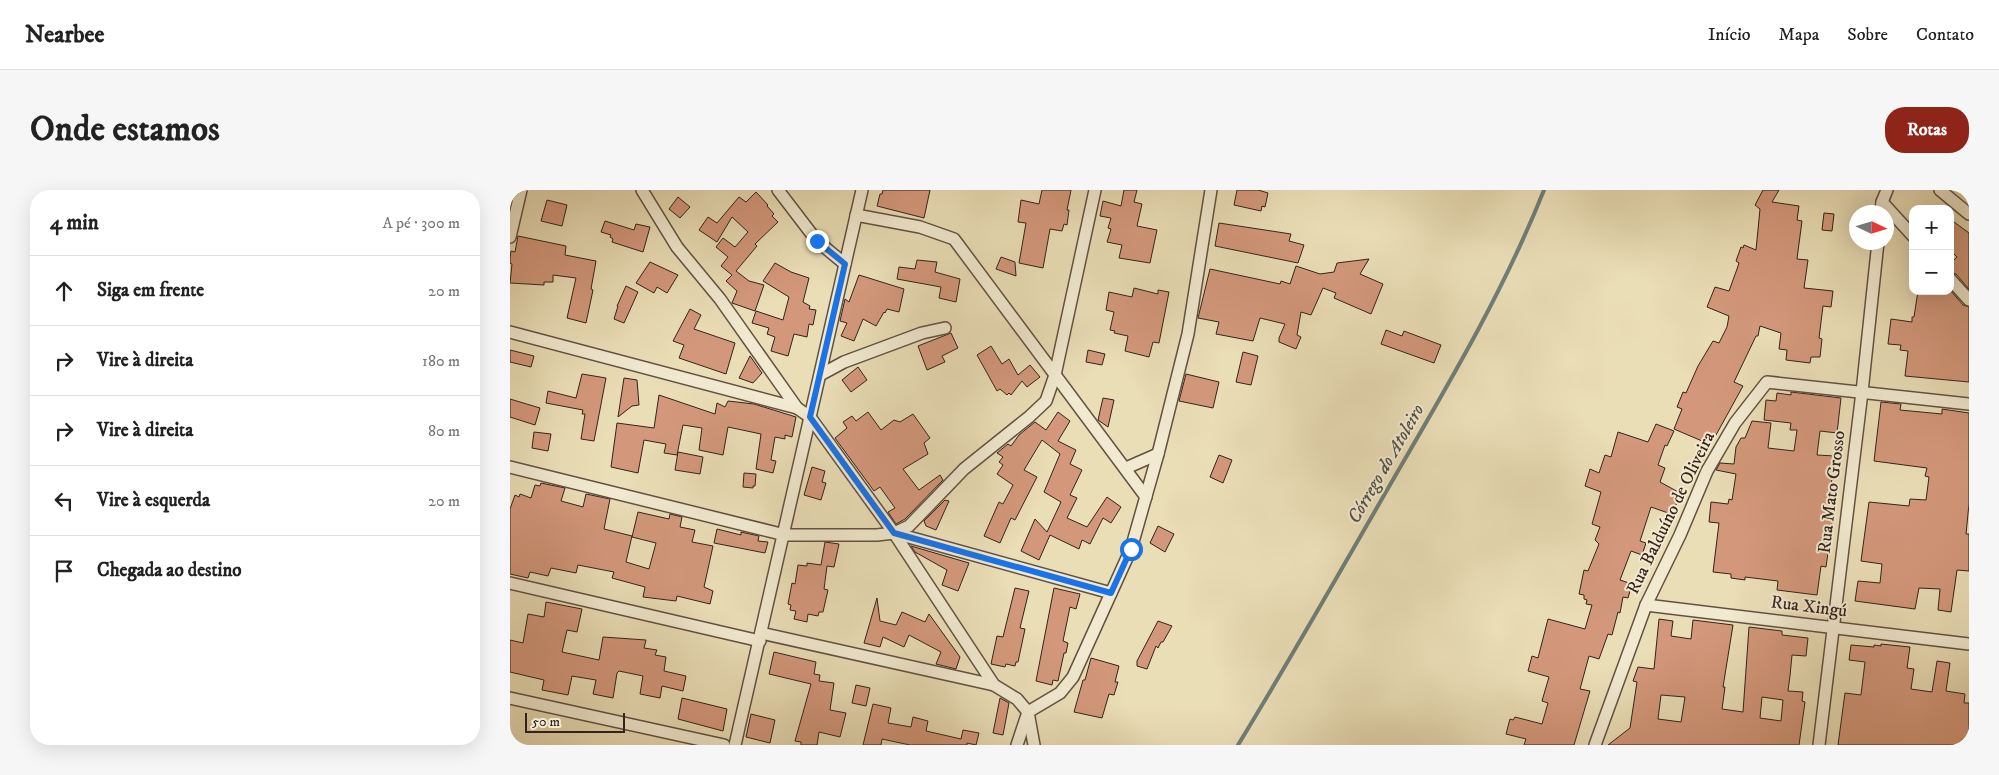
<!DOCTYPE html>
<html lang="pt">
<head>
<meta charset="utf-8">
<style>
  :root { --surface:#fff; --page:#f6f6f6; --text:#222; --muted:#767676; --line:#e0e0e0; --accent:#8f2418 }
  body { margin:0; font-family:"IM FELL DW Pica",serif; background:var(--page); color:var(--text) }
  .controls { position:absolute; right:15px; top:15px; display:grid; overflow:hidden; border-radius:10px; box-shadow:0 5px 20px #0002 }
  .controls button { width:45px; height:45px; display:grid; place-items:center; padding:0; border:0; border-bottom:1px solid var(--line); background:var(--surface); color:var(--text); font:25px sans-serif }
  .compass { position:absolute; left:1339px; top:15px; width:45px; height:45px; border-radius:50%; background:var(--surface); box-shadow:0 5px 20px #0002; rotate:94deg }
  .scale { position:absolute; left:15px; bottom:12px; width:100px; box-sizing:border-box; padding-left:5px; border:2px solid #34221b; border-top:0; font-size:14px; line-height:18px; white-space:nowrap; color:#34221b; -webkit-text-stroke:4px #f1ead0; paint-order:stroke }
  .stop { position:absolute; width:15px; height:15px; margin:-11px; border:4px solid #1a73e8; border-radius:50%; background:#fff }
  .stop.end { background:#1a73e8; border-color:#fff; box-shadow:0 1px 5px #0008 }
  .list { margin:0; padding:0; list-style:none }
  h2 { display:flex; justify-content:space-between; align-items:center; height:65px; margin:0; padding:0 20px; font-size:21px }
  h2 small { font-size:16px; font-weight:400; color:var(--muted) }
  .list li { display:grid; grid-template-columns:32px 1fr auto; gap:15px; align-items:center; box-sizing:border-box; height:70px; padding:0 20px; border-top:1px solid var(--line) }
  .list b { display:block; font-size:19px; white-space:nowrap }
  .list em { font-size:16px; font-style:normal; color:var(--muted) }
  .icon { flex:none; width:28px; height:28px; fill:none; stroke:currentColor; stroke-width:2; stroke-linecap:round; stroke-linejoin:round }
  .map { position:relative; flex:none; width:1459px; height:555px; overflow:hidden; border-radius:20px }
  header { display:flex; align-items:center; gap:30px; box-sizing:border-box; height:70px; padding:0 25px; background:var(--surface); border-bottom:1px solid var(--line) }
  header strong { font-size:24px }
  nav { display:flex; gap:28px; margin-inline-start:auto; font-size:18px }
  .intro { display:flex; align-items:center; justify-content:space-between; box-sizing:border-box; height:120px; padding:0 30px }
  h1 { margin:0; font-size:35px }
  .button { padding:12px 22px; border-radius:20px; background:var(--accent); color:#fff; font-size:18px; font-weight:700 }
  main { display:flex; gap:30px; padding:0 30px }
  aside { flex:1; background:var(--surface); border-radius:20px; box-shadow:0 5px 20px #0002 }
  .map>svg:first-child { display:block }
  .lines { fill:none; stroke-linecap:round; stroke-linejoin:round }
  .stream { stroke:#707e76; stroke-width:4 }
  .building { fill:#d3987b; stroke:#34221b; fill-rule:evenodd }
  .minor-casing { stroke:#625142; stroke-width:14 }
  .minor { stroke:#f1ead0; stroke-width:11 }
  .route { stroke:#1a73e8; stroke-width:6 }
  .labels { text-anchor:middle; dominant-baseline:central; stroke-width:4; stroke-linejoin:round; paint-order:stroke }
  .street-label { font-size:18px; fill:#34221b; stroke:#f1ead0 }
  .water-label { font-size:19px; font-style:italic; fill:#525049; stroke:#f1ead0 }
</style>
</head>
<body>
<header>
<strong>Nearbee</strong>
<nav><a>Início</a><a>Mapa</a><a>Sobre</a><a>Contato</a></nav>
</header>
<div class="intro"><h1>Onde estamos</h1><a class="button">Rotas</a></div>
<main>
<aside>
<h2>4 min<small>A pé · 300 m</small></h2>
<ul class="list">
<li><svg class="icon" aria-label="ahead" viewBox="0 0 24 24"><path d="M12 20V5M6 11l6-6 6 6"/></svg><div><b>Siga em frente</b></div><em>20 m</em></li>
<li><svg class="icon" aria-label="right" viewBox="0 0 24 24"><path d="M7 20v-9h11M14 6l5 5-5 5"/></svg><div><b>Vire à direita</b></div><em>180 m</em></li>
<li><svg class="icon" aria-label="right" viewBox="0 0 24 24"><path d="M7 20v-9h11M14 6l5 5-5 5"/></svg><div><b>Vire à direita</b></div><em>80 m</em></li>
<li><svg class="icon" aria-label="left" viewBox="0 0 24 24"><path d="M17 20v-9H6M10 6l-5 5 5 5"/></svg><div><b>Vire à esquerda</b></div><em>20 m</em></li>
<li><svg class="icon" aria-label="arrive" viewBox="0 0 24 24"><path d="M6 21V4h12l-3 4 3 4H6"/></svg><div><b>Chegada ao destino</b></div></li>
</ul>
</aside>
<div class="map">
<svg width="1459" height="555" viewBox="0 0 1459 555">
  <rect width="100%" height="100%" fill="#eadeb7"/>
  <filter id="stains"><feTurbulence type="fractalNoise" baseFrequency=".004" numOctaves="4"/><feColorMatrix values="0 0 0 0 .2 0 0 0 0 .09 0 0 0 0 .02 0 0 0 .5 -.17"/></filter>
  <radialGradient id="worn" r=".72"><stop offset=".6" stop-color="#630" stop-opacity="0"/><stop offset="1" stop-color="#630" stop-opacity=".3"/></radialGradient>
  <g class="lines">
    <!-- stream -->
    <path class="stream" d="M728,555C783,465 835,373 888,281C941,190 995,98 1034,0"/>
  </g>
  <!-- building -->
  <g class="building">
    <path d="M373,0H420L414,28L367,16L370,4H372Z"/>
    <path d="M532,0H561L557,20H559L557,35L554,34L552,41L540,39L533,78L509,73L516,33L508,32L511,10L529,14Z"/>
    <path d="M614,0H627L624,12L632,14L627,36L647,40L640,73L609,68L612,55L597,52L601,39L598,38L601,28L590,26L593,11L611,16Z"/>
    <path d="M727,0H748L758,3L755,17L752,16L751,21L724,15Z"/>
    <path d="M1253,0H1269L1262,12L1289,16L1287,30L1292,31L1287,69L1298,70L1294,98L1323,101L1321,117L1313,116L1309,148L1312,149L1310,167H1301L1300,173L1276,170L1277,160L1269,159L1271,143L1250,136L1248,146H1246L1224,192L1233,196L1206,245L1199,254L1164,239L1172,219L1167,217L1173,202L1176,203L1188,176L1203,151L1209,153L1217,137L1219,126L1197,117L1205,97L1219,101L1227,79L1229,73L1226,71L1231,57L1233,58L1234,55L1246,60L1250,19L1245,15Z"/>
    <path d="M246,2L258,15L257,16L264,24L262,26L268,32L245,54L247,56L226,81L239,91L254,95L245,121L222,113L227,101L216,91L222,85L211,76L218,67L206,57L213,48L225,57L238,42L222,27L207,52L189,40L198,27L207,33L229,7L236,12Z"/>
    <path d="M168,7L180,17L170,28L159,19Z"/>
    <path d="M37,10L57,15L52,36L31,31Z"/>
    <path d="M1314,23L1324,24L1322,41L1312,40Z"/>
    <path d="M1440,29L1459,43V99L1446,84L1440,82V74L1447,67L1440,60Z"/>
    <path d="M95,31L124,40L126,34L140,37L133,62L102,52L103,49L100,47L101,45L91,42Z"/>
    <path d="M709,33L781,44L779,51L794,55L788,73L705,56Z"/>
    <path d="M8,46L56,56L55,65L86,71L81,99L83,100L76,133L57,128L66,88L43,85V92H34V95L0,93L2,74L0,73V68L1,61L5,62Z"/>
    <path d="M491,67L505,72L506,86L486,79Z"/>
    <path d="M859,69L850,84L873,94L861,124L824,108L826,103L813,98L801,125L791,122L787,145L791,147L786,159L769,152V148L775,134L750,128L743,151L706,144L709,132L688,128L700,79L770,94L771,91L780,94L786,76L810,84L824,82L827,73Z"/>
    <path d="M407,70L427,72L425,82L450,89L446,112L429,108L431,97L387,89L389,77L405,79Z"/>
    <path d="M140,72L168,85L157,103L147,97L144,103L126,93Z"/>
    <path d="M265,73L281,82L299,88L293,112L300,116L299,119L306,120L303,135L299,134L297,147L284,144L278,166L261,161L265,147L257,144L259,138L242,133L246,121L273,130L279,107L253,91Z"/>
    <path d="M349,85L394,99L389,122L377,119L375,123L374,122L366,136L353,129L344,151L331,146L337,133L330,131L335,109L339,112Z"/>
    <path d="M116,96L128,102L114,133L104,129L108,116H107Z"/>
    <path d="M624,98L648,104V100L659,102L649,153L643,152L639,167L615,161L618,146L604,143L605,141L600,140L604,122L596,120L599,102L622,107Z"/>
    <path d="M1440,100L1453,115L1459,117V192L1395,186L1398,161L1390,160L1391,155L1378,154L1381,129L1402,132V127H1404L1408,101Z"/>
    <path d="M180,119L191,125L184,139L225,153L216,184L169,168L174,155L163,151Z"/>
    <path d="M876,140L892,146L894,141L931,155L924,173L871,154Z"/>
    <path d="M441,143L448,158L432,166L435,172L417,180L408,156Z"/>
    <path d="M481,156L492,174L499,169L508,185L520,175L530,187L517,197L512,191L501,205L499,203L497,205L490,199L487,201L467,165Z"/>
    <path d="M0,160L24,166L21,177L0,172Z"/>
    <path d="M578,160L595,164L592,175L576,172Z"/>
    <path d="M733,162L748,166L741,195L726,192Z"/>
    <path d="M240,166L252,183L243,193L229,188Z"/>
    <path d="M348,177L357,190L341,202L332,190Z"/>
    <path d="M72,184L96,188L84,251L71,249L75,224H72L73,220L36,213L38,201L66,208Z"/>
    <path d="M676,184L709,192L703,218L669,211Z"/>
    <path d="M114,188L127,190L129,215L122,216L108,227Z"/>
    <path d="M1281,202L1331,208L1327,243L1310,241L1307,265L1325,266L1317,326H1323L1316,377L1311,376L1307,405L1267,400L1268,391L1235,387V390L1221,388V384L1203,382L1209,333L1199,332L1201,312L1218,314L1219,309L1222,310L1226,284L1206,280L1210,273L1224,274L1226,257L1231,248H1235L1242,231L1261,233L1258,258L1284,261L1287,240H1280L1281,233L1254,230L1256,210L1266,211L1267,203L1281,205Z"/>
    <path d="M149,205L205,224L207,213L215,217L218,211L244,214L286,227L282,247L275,245V249L265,247L261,270L266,271L263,283L246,279L251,244L218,237L213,265L189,260L192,238L173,235L167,265L154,263L156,254L134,250L128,283L101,277L107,233L144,238Z"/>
    <path d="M593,208L604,210L598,237L588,230Z"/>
    <path d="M0,209L30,218L25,235L0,227Z"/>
    <path d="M1371,212L1391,214L1390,220L1432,224V219L1459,223V314L1456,344H1459V381L1447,380L1441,422L1428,420L1430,399L1409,398L1405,419L1345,411L1348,391L1370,393L1372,374L1351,371L1359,312L1399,316L1400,309L1416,310L1419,287L1415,286L1417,278L1364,271Z"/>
    <path d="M358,222L371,240L384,230L390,232L403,224L420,248L414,253L418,264L393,279L409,300L430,285L433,290L395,329L386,334L378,322L385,318L370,297L364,301L325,248L337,238L333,232L342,226L346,231Z"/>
    <path d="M548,222L560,231L548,251L566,260L560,274L572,280L560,305L567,308L557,328L577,337L597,307L611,317L601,333L593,328L580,354L572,350L569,359L540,345L529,370L511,361L525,329L537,342L551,312L534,302L550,264L532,250L514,280L527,287L505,330L501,328L490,353L474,346L489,312L493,314L503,295L487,284L493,275L489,272L493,267L487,263L498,254L501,256L509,245L525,232L536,240Z"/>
    <path d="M1146,234L1164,241L1157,256L1155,255L1148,275L1155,278L1150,292L1172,304L1161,324L1141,317L1130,351L1136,353L1132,365L1121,361L1110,390L1122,394L1118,408L1113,407L1110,423L1108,422L1102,445L1098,444L1089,469L1079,466L1070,499L1080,501L1064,555H1014L1016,549L996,544L1000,529L1003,530L1005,527L1032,534L1038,513L1032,511L1039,487L1018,481L1022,466L1028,468L1038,429L1075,439L1082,415L1076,414L1077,410L1074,409V405L1069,404L1074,380L1078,381L1089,354L1085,350L1090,337L1082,334L1091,302L1075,296L1080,279L1089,283L1095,265L1101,267L1108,242L1138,252Z"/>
    <path d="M24,242L41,244L38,261L22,258Z"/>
    <path d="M168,262L193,267L190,284L165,280Z"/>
    <path d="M709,265L722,270L713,293L700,287Z"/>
    <path d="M302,277L315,281L312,292L316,293L311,310L294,305Z"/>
    <path d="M234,283L246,284L245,296H243V298L233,297Z"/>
    <path d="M31,293L55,298L51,311L73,317L76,304L100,309L94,339L122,346L116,372L139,379L146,353L122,347L128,322L159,329L160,324L172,327L170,337L185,340L182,352L203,356L194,397L203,401L200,414L167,406L166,411L133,407L135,397L102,388L104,382L68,375L66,383L41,378L38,386L20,382L18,388L0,384V319L5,305L9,307L10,304L21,308L25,295L30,296Z"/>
    <path d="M435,310L439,311L426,340L416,336L414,331Z"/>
    <path d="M648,336L664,344L655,362L640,353Z"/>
    <path d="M207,339L231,345V342L249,346L248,351L258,352L255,363L204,353Z"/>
    <path d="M315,352L329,354L324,377L317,376L314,399L318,400L313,422H309L308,426L298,424L297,432L284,429L286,421L280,420L281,415L278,414L282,393L285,394L288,375L297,376V373L311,375Z"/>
    <path d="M401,356L459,373L448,401L432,395L437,380L405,362Z"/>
    <path d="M505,398L519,401L510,438L515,439L508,472H506L505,476L496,474L495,477L481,474L487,446L493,447Z"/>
    <path d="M544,398L570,404L566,419L560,417L553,451L558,453L556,463H554L548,491L543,490L542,495L526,491Z"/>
    <path d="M367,408L370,431L386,435L392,422L415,432L419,424L450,467L446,479L426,474L431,462L399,445L394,457L373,447L370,457L354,453Z"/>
    <path d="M36,412L72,419L67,442L57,440L52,462L89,470L93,447L136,450L134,458L147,460L145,465L156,467L154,481L176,486L173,501L152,496L150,508L130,504L133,486L109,481L107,483L103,508L83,504L86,490L62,486L58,505L32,500L34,490L0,482V450L13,453L18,424L34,427Z"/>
    <path d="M1149,429L1163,431L1161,446L1181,449L1183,430L1223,435L1213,497H1215L1212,519L1233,522L1239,437L1272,441V445L1298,448L1296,466L1282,465L1280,486L1278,501L1293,502L1292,511L1295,512L1289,555H1098L1120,538L1127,492L1123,491L1128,477L1144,479ZM1151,505L1175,507L1171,532L1148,529ZM1252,507L1273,510L1271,531L1250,528Z"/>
    <path d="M648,431L662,436L653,452H651L648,458L646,456L637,479L627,476V471Z"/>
    <path d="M1371,454L1400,457L1397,478L1404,479L1401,499L1422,502L1427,471L1440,473L1436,501L1455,504L1454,513H1459V555H1328L1335,503L1351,505L1355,472L1339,470L1341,455L1364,457V455L1371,456Z"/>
    <path d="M264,462L306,472L304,484L310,485L309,491L324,493L320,520L336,523L330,547L309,542L307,555H291V552L285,551L301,494L259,484Z"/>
    <path d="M581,468L609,476L605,492H608L604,505L599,504L592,528L564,522L573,490H575Z"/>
    <path d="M346,495L360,498L356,516L342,513Z"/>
    <path d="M172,508L217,519L213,541L168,529Z"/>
    <path d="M490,508L499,513L493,545L483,543Z"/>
    <path d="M363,514L381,518L378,533L401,537L403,527L418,531L416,541L451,549L453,540L469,543L466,555L457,553V555H400L372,549L371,555H353Z"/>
    <path d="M241,524L265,530L260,553L236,547Z"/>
  </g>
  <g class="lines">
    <!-- minor casing -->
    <g class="minor-casing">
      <g id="minor">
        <path d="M132,0L167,57L210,109L287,218"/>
        <path d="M268,0L307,51L335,74"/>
        <path d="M1430,0L1459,24"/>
        <path d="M1372,12L1403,46"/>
        <path d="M1371,22L1372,12L1377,0"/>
        <path d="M346,25L410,37L444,49L636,307"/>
        <path d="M0,47L11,0"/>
        <path d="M1440,89L1459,110"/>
        <path d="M0,142L287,218L300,227L384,343L484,495L507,509L518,522L524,555"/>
        <path d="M310,185L334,172L412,143L435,138"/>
        <path d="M0,277L275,345H367L384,343L399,336L454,279L519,227L536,211L545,185L585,0"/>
        <path d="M616,278L648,264"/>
        <path d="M384,343L601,403"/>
        <path d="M0,393L250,451"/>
        <path d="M1136,415L1459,454"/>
        <path d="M251,443L484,495"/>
        <path d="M0,508L214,555"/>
        <path d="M225,555L352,0"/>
        <path d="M507,555L518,522L550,503L563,487L621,359L648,264L678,144L701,0"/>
        <path d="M1085,555L1136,415L1170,345L1197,281L1225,233L1257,192L1459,214"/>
        <path d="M1309,555L1352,202L1368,52"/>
      </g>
    </g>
    <!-- minor -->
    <use href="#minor" class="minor"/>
  </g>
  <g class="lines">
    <!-- route -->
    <path class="route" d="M307,51L335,74L300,227L384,343L601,403L621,359"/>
  </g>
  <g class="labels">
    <!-- street labels -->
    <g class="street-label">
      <text transform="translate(1322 302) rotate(-83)">Rua Mato Grosso</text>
      <text transform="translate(1161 323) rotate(-64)">Rua Balduíno de Oliveira</text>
      <text transform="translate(1299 417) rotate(7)">Rua Xingú</text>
    </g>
    <!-- water labels -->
    <g class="water-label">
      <text transform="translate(876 274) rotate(-60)">Córrego do Atoleiro</text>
    </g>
  </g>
  <rect width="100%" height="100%" filter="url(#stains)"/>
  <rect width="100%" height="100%" fill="url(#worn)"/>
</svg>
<div class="controls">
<button>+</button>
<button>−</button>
</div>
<svg class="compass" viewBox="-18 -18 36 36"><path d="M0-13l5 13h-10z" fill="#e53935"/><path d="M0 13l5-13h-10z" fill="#767676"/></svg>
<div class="scale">50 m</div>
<div class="stop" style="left:621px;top:359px"></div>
<div class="stop end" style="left:307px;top:51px"></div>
</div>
</main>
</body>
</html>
